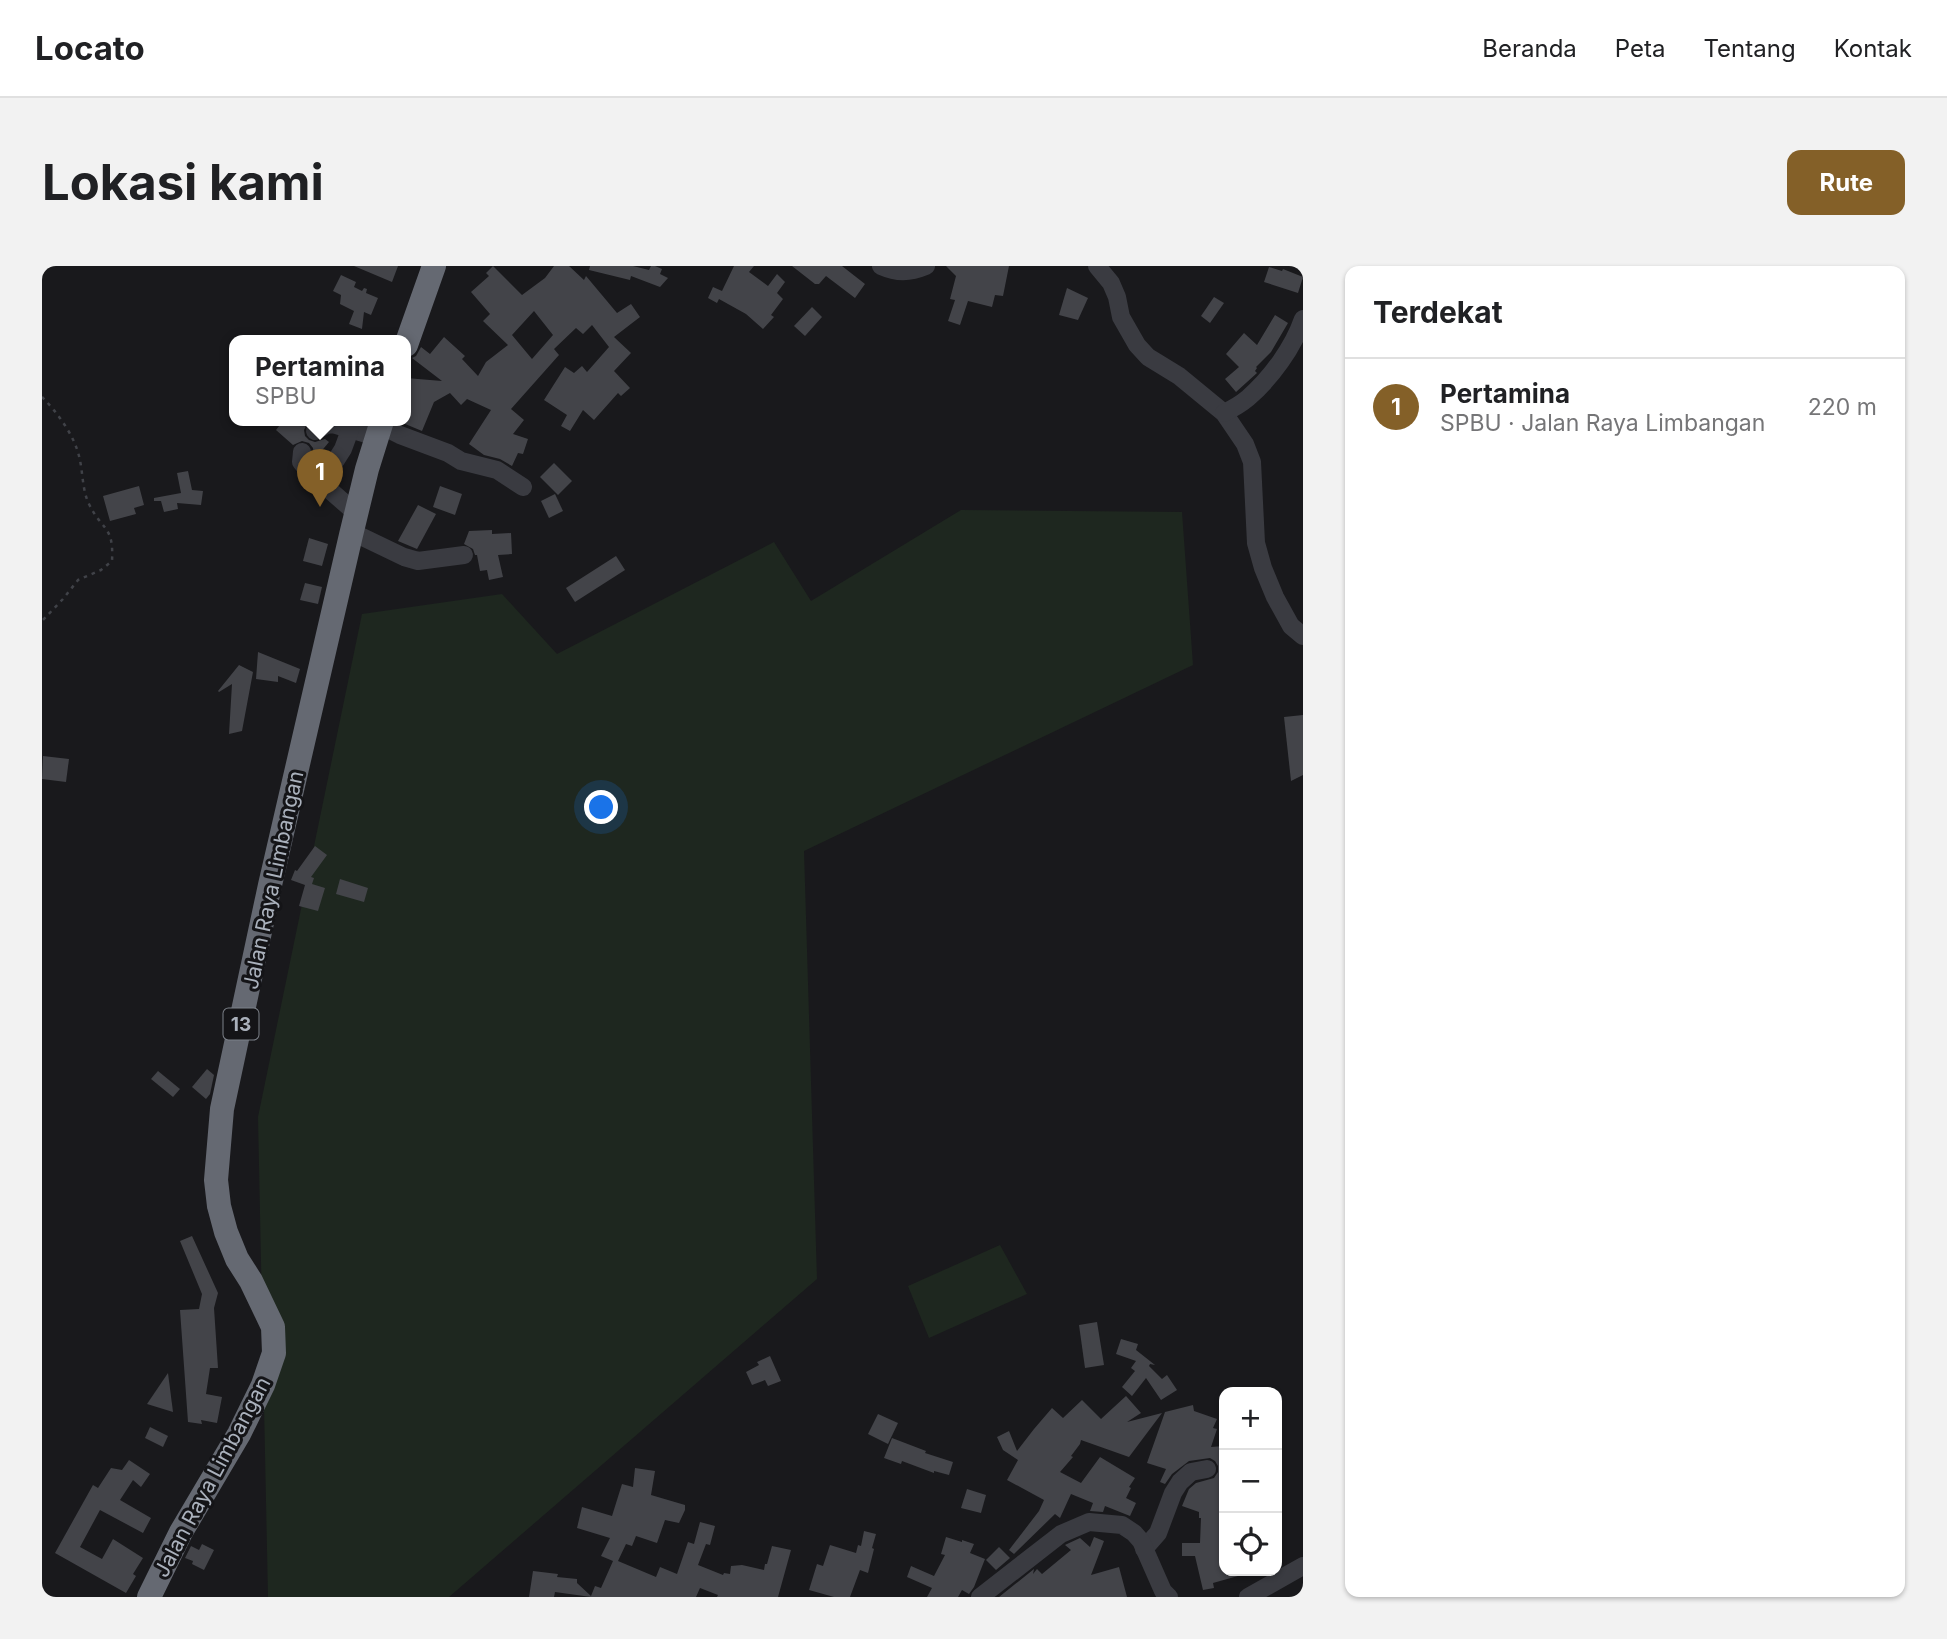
<!DOCTYPE html>
<html lang="id">
<head>
<meta charset="utf-8">
<style>
  :root { --surface:#fff; --page:#f2f2f2; --text:#202124; --muted:#757577; --line:#e0e0e0; --accent:#846028 }
  body { margin:0; font-family:Inter,sans-serif; background:var(--page); color:var(--text) }
  .controls { position:absolute; right:21px; bottom:21px; display:grid; overflow:hidden; border-radius:14px; box-shadow:0 2px 5px #0004 }
  .controls button { width:63px; height:63px; display:grid; place-items:center; padding:0; border:0; border-bottom:2px solid var(--line); background:var(--surface); color:var(--text); font:35px sans-serif }
  .you { position:absolute; left:560px; top:542px; width:24px; height:24px; margin:-18px; border:5px solid #fff; border-radius:50%; background:#1a73e8; box-shadow:0 0 0 10px #1a73e833 }
  .badge { display:grid; place-items:center; width:46px; height:46px; border-radius:50%; background:var(--accent); color:#fff; font-size:23px; font-weight:700 }
  .pin { position:absolute; translate:-50% -58px; filter:drop-shadow(0 2px 4px #0008) }
  .pin::after { content:''; position:absolute; top:37px; width:24px; height:21px; background:inherit; clip-path:polygon(0 0,100% 0,50% 100%) }
  .popup { position:absolute; left:187px; top:69px; width:182px; height:91px; box-sizing:border-box; display:grid; place-content:center; border-radius:14px; background:var(--surface); filter:drop-shadow(0 2px 5px #0005); font-size:23px; white-space:nowrap; color:var(--muted) }
  .popup b { font-size:26px; color:var(--text) }
  .popup::after { content:''; position:absolute; left:50%; top:100%; margin-left:-14px; border:14px solid transparent; border-top-color:var(--surface) }
  .list { margin:0; padding:0; list-style:none }
  h2 { display:flex; justify-content:space-between; align-items:center; height:91px; margin:0; padding:0 28px; font-size:30px }
  h2 small { font-size:23px; font-weight:400; color:var(--muted) }
  .list li { display:grid; grid-template-columns:46px 1fr auto; gap:21px; align-items:center; box-sizing:border-box; height:98px; padding:0 28px; border-top:2px solid var(--line) }
  .list b { display:block; font-size:26px; white-space:nowrap }
  .list p { margin:0; font-size:23px; white-space:nowrap; color:var(--muted) }
  .list em { font-size:23px; font-style:normal; color:var(--muted) }
  .icon { flex:none; width:38px; height:38px; fill:none; stroke:currentColor; stroke-width:2; stroke-linecap:round; stroke-linejoin:round }
  .map { position:relative; flex:none; width:1261px; height:1331px; overflow:hidden; border-radius:14px }
  header { display:flex; align-items:center; gap:42px; box-sizing:border-box; height:98px; padding:0 35px; background:var(--surface); border-bottom:2px solid var(--line) }
  header strong { font-size:33px }
  nav { display:flex; gap:38px; margin-inline-start:auto; font-size:24px }
  .intro { display:flex; align-items:center; justify-content:space-between; box-sizing:border-box; height:168px; padding:0 42px }
  h1 { margin:0; font-size:49px }
  .button { padding:18px 32px; border-radius:14px; background:var(--accent); color:#fff; font-size:24px; font-weight:700 }
  main { display:flex; gap:42px; padding:0 42px }
  aside { flex:1; background:var(--surface); border-radius:14px; box-shadow:0 2px 5px #0004 }
  .map>svg:first-child { display:block }
  .green { fill:#1e271f }
  .building { fill:#434449; fill-rule:evenodd }
  .lines { fill:none; stroke-linecap:round; stroke-linejoin:round }
  .path { stroke:#404248; stroke-width:2.5; stroke-dasharray:3.5 5; stroke-linecap:butt }
  .minor { stroke:#3a3b41; stroke-width:18 }
  .highway { stroke:#656972; stroke-width:24 }
  .labels { text-anchor:middle; dominant-baseline:central; stroke-width:6; stroke-linejoin:round; paint-order:stroke }
  .shield { fill:#141417; stroke:#7d828a; stroke-width:2 }
  .shield-label { font-size:19px; font-weight:bold; fill:#aab1bc }
  .street-label { font-size:21px; fill:#aab1bc; stroke:#141417 }
</style>
</head>
<body>
<header>
<strong>Locato</strong>
<nav><a>Beranda</a><a>Peta</a><a>Tentang</a><a>Kontak</a></nav>
</header>
<div class="intro"><h1>Lokasi kami</h1><a class="button">Rute</a></div>
<main>
<div class="map">
<svg width="1261" height="1331" viewBox="0 0 1261 1331">
  <rect width="100%" height="100%" fill="#19191c"/>
  <!-- green -->
  <g class="green">
    <path d="M919,244L1140,246L1151,399L762,585L775,1013L407,1331H226L216,851L320,348L460,328L515,388L732,276L769,335Z"/>
    <path d="M958,979L985,1028L887,1072L866,1020Z"/>
  </g>
  <!-- building -->
  <g class="building">
    <path d="M312,0H356L350,16Z"/>
    <path d="M451,0L480,29L503,12L512,0H527L542,14L544,10L575,47L589,38L598,51L572,71L589,87L572,105L588,122L579,130L576,127L552,154L541,144L528,165L519,160L525,149L502,134L523,101L532,107L540,100L545,106L567,81L550,59L541,68L534,62L512,83L517,89L469,143L482,154L471,168L486,173L481,188L476,187L470,200L458,193L442,189L427,178L449,144L425,133L419,139L408,127L392,136L380,165L356,155H364V148L368,137H364V112L400,115L370,92L374,90L379,81L388,88L402,71L423,90L420,93L436,110L444,96L466,79L441,55L448,48L429,26L447,10L444,7ZM492,45L511,69L490,93L470,69Z"/>
    <path d="M548,0H591L607,4L609,0H613L620,3L618,8L626,12L618,21L589,10L588,14L547,4Z"/>
    <path d="M692,0H712L707,6L726,20L735,8L743,16L735,27L741,33L729,49L732,51L721,63L704,48L677,33L675,37L666,32L671,21L680,25Z"/>
    <path d="M750,0H800L823,18L813,32L784,10L777,18H773Z"/>
    <path d="M904,0H967L961,30L953,29L950,41L926,35L918,59L906,55L913,34L908,33L914,10Z"/>
    <path d="M1227,1L1240,5L1241,3L1261,11L1256,27L1222,16Z"/>
    <path d="M299,9L314,16L312,21L320,25L322,22L325,23L324,27L336,32L329,49L322,46L320,63L307,58L312,45L298,38L299,29L291,25Z"/>
    <path d="M1025,22L1046,32L1036,54L1017,49Z"/>
    <path d="M1172,31L1182,37L1168,57L1159,50Z"/>
    <path d="M770,41L780,51L763,70L752,60Z"/>
    <path d="M1233,49L1246,57L1229,86L1214,101L1215,102L1213,105L1215,107L1194,126L1183,113L1197,101L1184,88L1202,67L1215,79Z"/>
    <path d="M241,155H262L265,158L262,164L263,170L267,174L273,176L283,173L287,176L272,194L271,182L267,177L260,175L251,179L234,164Z"/>
    <path d="M512,197L530,215L516,229L498,211Z"/>
    <path d="M146,205L150,224L161,225L159,239L135,237L136,243L122,246L119,235H112V232L139,227L135,207Z"/>
    <path d="M97,220L102,239L92,242L94,248L68,255L61,230Z"/>
    <path d="M398,220L420,228L413,249L391,241Z"/>
    <path d="M513,228L521,245L507,252L499,235Z"/>
    <path d="M376,239L394,248L375,283L356,275Z"/>
    <path d="M450,264V268L469,267L470,288L456,289L461,311L447,314L445,304L438,305L435,289H433L431,283L422,278L427,265Z"/>
    <path d="M267,272L286,278L280,300L261,295Z"/>
    <path d="M574,290L583,304L533,336L524,322Z"/>
    <path d="M263,317L280,321L276,338L258,334Z"/>
    <path d="M216,386L258,403L254,417L236,410V416L214,413Z"/>
    <path d="M197,399L211,406L200,465L187,468L190,418L177,426L176,425Z"/>
    <path d="M1261,449V509L1249,515L1242,451Z"/>
    <path d="M1,490L27,493L24,516L0,513Z"/>
    <path d="M273,580L285,589L269,611L272,612L270,618L283,622L276,645L257,640L263,619L249,614L253,604L255,605Z"/>
    <path d="M298,613L326,622L322,636L294,628Z"/>
    <path d="M165,803L172,809L168,828L164,833L150,821Z"/>
    <path d="M116,805L138,823L131,831L109,813Z"/>
    <path d="M150,970L176,1027L172,1042L176,1102H168L164,1128L180,1131L175,1157L159,1154L160,1158L146,1156L138,1044L157,1043L160,1028L138,975Z"/>
    <path d="M1055,1056L1062,1099L1043,1102L1037,1059Z"/>
    <path d="M1079,1073L1096,1078L1094,1084L1113,1099L1108,1098L1107,1100L1120,1113L1125,1109L1135,1124L1119,1134L1104,1112L1090,1130L1080,1121L1093,1105L1089,1102L1094,1095L1074,1088Z"/>
    <path d="M728,1090L739,1115L726,1120L723,1114L710,1119L704,1106L717,1099L715,1096Z"/>
    <path d="M126,1107L131,1146L105,1138Z"/>
    <path d="M1084,1130L1099,1147L1085,1156L1120,1147L1087,1191L1039,1174L1038,1178L1029,1190L1031,1191L1018,1206L1039,1217L1058,1191L1093,1212L1087,1221L1089,1222L1084,1232L1094,1237L1088,1250L1063,1240L1061,1246L1048,1245L1051,1237L1029,1228L1018,1252L1013,1248L972,1288L967,1284L997,1245L1002,1234L965,1214L976,1194L961,1184L955,1171L967,1165L975,1185L992,1163L1010,1142L1021,1152L1040,1134L1059,1153Z"/>
    <path d="M1151,1139L1152,1145L1175,1153L1171,1162L1175,1163L1169,1181L1182,1180V1305H1202L1203,1308L1171,1317L1172,1322L1161,1324L1153,1290H1140V1277H1158L1159,1252H1157V1246L1140,1240L1147,1223L1154,1217L1172,1212L1176,1206V1200L1173,1195L1168,1192L1147,1195L1130,1208L1123,1218L1118,1216L1124,1203L1105,1197L1123,1146Z"/>
    <path d="M836,1148L856,1157L846,1178L826,1168Z"/>
    <path d="M108,1161L126,1170L121,1181L103,1172Z"/>
    <path d="M850,1172L884,1185L883,1187L911,1196L907,1209L892,1205V1207L860,1195L859,1198L842,1192Z"/>
    <path d="M87,1194L108,1208L99,1221L91,1214L78,1234L109,1252L101,1267L58,1244L38,1281L60,1293L71,1273L101,1292L91,1308L94,1310L84,1327L13,1287L51,1219L56,1222L69,1202L80,1204Z"/>
    <path d="M593,1202L613,1205L609,1229L643,1239V1244L637,1257L623,1254L615,1277L594,1270L590,1280L584,1278L576,1295L614,1311L618,1301L635,1308L646,1276L652,1278L658,1256L673,1260L668,1279L664,1278L656,1299L681,1309L682,1307L688,1308L689,1300L700,1299L722,1304L723,1298H725L730,1280L749,1284L736,1331H675L676,1329L658,1322L654,1331H549L513,1326L512,1331H487L491,1305L516,1308L515,1311L535,1313V1317L549,1330L553,1320L559,1322L571,1295L559,1290L568,1272L535,1262L540,1241L570,1250L580,1218L591,1221Z"/>
    <path d="M925,1223L944,1229L939,1247L919,1242Z"/>
    <path d="M822,1265L834,1268L830,1282L832,1283L826,1307L818,1304L808,1331H792L767,1324L775,1298L781,1300L788,1279L814,1287L816,1279L819,1280Z"/>
    <path d="M904,1271L920,1276V1274L932,1278L928,1287L943,1293L932,1321L927,1328L920,1324L916,1331H885L890,1322L865,1311L869,1300L892,1310L903,1289L899,1288Z"/>
    <path d="M1052,1271L1062,1275L1049,1309L1077,1301L1085,1331H957L992,1303L991,1308L995,1303L1000,1308L1029,1284L1023,1279L1025,1278L1038,1272L1048,1281Z"/>
    <path d="M160,1278L172,1284L162,1304L150,1298L151,1295L143,1292L149,1280L157,1284Z"/>
    <path d="M957,1281L968,1292L954,1304L944,1294Z"/>
  </g>
  <g class="lines">
    <!-- path -->
    <path class="path" d="M0,131C15,146 32,169 37,190C41,205 40,224 47,238C60,265 72,259 70,295L59,304L36,314L21,333L0,355"/>
    <!-- minor -->
    <g class="minor">
      <path d="M839,0C855,7 867,7 884,0"/>
      <path d="M1055,0L1069,17L1075,31L1079,51L1095,79L1106,91L1137,110L1182,147L1203,178L1210,196L1214,277L1221,302L1233,331L1249,360L1261,370"/>
      <path d="M1182,147C1190,143 1199,138 1206,132C1229,112 1251,82 1261,53"/>
      <path d="M338,159L358,169L406,187L419,195L455,204L481,221"/>
      <path d="M273,165L284,159L291,158L335,171"/>
      <path d="M260,186L259,196L267,206L314,247"/>
      <path d="M280,216L301,183L308,164"/>
      <path d="M310,266L362,291L376,295L422,289"/>
      <path d="M1102,1283L1116,1267L1131,1227L1138,1216L1149,1206L1165,1203"/>
      <path d="M938,1331L1019,1268L1047,1256L1080,1259L1092,1267L1099,1275L1121,1325L1127,1331"/>
      <path d="M1206,1331L1261,1300"/>
    </g>
    <!-- highway -->
    <g class="highway">
      <path d="M364,79L392,0"/>
      <path d="M107,1331L139,1266L197,1168L221,1119L232,1087L231,1061L209,1015L195,993L184,966L177,940L174,914L180,843L228,619L309,269L325,203L340,155"/>
    </g>
  </g>
  <g class="labels">
    <!-- shield labels -->
    <rect class="shield" x="181.5" y="742.5" width="35" height="31" rx="5"/>
    <g class="shield-label">
      <text x="199" y="758">13</text>
    </g>
    <!-- street labels -->
    <g class="street-label">
      <text transform="translate(231 614) rotate(-78)">Jalan Raya Limbangan</text>
      <text transform="translate(170 1211) rotate(-62)">Jalan Raya Limbangan</text>
    </g>
  </g>
</svg>
<div class="controls">
<button>+</button>
<button>−</button>
<button><svg class="icon" aria-label="locate" viewBox="0 0 24 24"><circle cx="12" cy="12" r="6"/><path d="M12 2v4M12 18v4M2 12h4M18 12h4"/></svg></button>
</div>
<div class="you"></div>
<div class="pin badge" style="left:278px;top:241px">1</div>
<div class="popup"><b>Pertamina</b>SPBU</div>
</div>
<aside>
<h2>Terdekat<small></small></h2>
<ul class="list">
<li><span class="badge">1</span><div><b>Pertamina</b><p>SPBU · Jalan Raya Limbangan</p></div><em>220 m</em></li>
</ul>
</aside>
</main>
</body>
</html>
